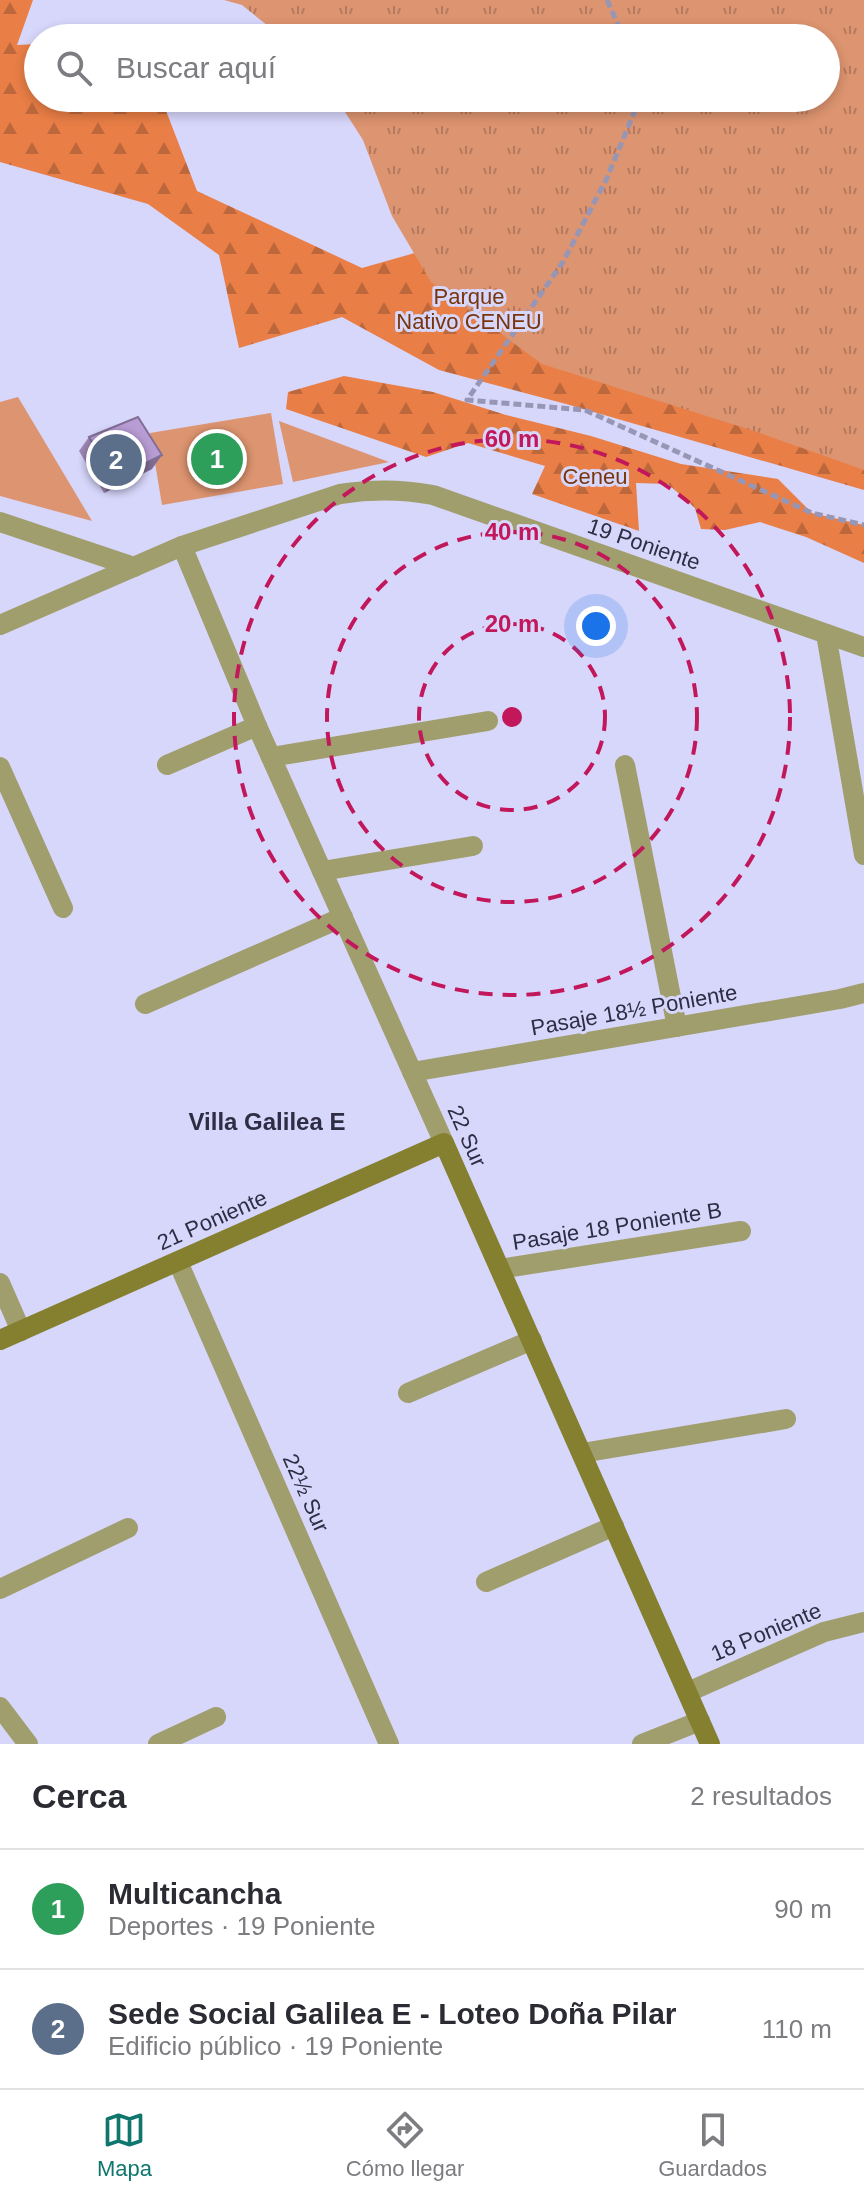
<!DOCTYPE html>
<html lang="es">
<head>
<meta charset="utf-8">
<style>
  :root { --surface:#fff; --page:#f7f7f7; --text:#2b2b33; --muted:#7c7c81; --line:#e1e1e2; --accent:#0f766e }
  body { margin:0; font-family:Arial,sans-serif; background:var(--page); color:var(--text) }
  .you { position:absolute; left:596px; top:626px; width:28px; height:28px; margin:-20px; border:6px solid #fff; border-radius:50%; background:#1a73e8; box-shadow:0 0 0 12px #1a73e833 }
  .badge { display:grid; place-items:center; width:52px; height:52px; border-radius:50%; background:var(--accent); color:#fff; font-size:26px; font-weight:700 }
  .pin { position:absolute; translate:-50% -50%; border:4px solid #fff; box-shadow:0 2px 8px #0006 }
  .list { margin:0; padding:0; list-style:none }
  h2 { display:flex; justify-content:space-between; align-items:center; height:104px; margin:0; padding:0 32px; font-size:34px }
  h2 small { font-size:26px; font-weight:400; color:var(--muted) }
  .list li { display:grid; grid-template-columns:52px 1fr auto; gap:24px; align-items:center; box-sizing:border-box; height:120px; padding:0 32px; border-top:2px solid var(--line) }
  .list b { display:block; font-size:30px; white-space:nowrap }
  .list p { margin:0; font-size:26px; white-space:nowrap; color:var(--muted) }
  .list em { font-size:26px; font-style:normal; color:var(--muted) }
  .icon { flex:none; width:44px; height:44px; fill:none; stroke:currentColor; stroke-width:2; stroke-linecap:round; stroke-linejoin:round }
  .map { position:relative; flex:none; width:864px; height:1744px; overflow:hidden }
  .search { position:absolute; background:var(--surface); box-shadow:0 4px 12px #0003; left:24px; right:24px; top:24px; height:88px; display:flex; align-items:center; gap:20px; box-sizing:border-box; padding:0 28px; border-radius:44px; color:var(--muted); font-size:30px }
  .sheet { height:344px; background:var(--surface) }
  nav { display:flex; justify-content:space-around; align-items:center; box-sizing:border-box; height:112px; border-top:2px solid var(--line); background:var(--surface); font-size:22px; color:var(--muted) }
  nav a { display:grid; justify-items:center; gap:4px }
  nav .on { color:var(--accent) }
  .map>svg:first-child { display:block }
  .grass { fill:#dd9470 }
  .forest { fill:url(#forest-firs) }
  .park { fill:url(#park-tufts) }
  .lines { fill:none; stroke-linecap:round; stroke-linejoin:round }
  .path { stroke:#9796b5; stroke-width:5; stroke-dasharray:8 4; stroke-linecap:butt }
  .street { stroke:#a09e6d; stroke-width:20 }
  .secondary { stroke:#848030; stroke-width:20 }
  .wall { fill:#9e87b7 }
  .shaded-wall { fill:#816e95 }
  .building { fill:#b89dd5; stroke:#816e95; stroke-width:2 }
  .ring { fill:none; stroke:#c2185b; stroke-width:4; stroke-dasharray:14 10 }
  .labels { text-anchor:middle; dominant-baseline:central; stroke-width:6; stroke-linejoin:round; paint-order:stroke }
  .park-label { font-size:22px; fill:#79350b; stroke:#d7d6fb }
  .street-label { font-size:22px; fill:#2e2d44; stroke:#d7d6fb }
  .neighbourhood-label { font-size:24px; font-weight:bold; fill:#2e2d44; stroke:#d7d6fb }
  .centre { fill:#c2185b; stroke:#d7d6fb; stroke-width:4 }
  .ring-label { font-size:24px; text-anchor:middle; font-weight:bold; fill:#c2185b; stroke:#d7d6fb; stroke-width:6; stroke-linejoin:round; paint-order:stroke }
</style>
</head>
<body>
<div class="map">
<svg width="864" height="1744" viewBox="0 0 864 1744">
  <defs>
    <pattern id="forest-firs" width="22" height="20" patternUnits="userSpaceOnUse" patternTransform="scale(2)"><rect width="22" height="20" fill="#e97e46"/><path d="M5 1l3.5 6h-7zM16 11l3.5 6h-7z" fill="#bd683c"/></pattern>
    <pattern id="park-tufts" width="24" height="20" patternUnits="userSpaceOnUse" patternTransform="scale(2)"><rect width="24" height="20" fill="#dd9470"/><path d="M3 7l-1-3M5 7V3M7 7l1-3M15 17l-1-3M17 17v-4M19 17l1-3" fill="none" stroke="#b4795e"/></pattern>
  </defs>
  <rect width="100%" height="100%" fill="#d7d6fb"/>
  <!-- grass -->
  <g class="grass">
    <path d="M18,397L92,521L0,496V402Z"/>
    <path d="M271,413L283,484L162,505L150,433Z"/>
    <path d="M279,421L389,462L293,482Z"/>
  </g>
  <!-- forest -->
  <g class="forest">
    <path d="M0,0H33L17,45L38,44V98H157L163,103L197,191L362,268L478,235L864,401V490L566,404L439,370L342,317L239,348L219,255L148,204L0,162Z"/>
    <path d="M344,376L433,392L506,415L591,436L681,464L778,479L812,513L864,525V563L806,537L760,522L725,530L701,529L695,508L668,484L636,483L639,531L532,494L545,466L468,443L426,457L286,409L288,392Z"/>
  </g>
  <!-- park -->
  <path class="park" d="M224,0H864V470L754,431L542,364L431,282L392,216L363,140L336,98H826V38H283L242,5Z"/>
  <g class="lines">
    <!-- path -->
    <g class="path">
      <path d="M607,0L624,38"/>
      <path d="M640,98L607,178L563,262L467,400L585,410L812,513L864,525"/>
    </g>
    <!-- street -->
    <g class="street">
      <path d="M0,522L134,567"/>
      <path d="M182,546L257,726L444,1143"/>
      <path d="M0,625L182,546L340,494C372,489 401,489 433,495L864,647"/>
      <path d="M826,634L864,855"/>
      <path d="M271,757L488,721"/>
      <path d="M167,765L257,726"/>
      <path d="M625,765L677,1027"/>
      <path d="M0,767L63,908"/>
      <path d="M322,871L473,846"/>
      <path d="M145,1004L343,917"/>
      <path d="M412,1072L840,999L864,993"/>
      <path d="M178,1262L389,1744"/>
      <path d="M500,1269L741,1231"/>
      <path d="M0,1283L21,1331"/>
      <path d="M408,1393L532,1340"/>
      <path d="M582,1453L786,1419"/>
      <path d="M486,1582L614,1526"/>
      <path d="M0,1589L128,1528"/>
      <path d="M688,1692L824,1632L864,1622"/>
      <path d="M0,1707L28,1744"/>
      <path d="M158,1744L216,1717"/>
      <path d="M642,1744L700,1721"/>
    </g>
    <!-- secondary -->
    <path class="secondary" d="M0,1340L444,1143L710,1744"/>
  </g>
  <!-- wall -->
  <path class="wall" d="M89,437L152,469L104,493L79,451Z"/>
  <!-- shaded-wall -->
  <path class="shaded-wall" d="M162,455L152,469L104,493L114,479Z"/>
  <!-- building -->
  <path class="building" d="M138,417L162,455L114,479L89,437Z"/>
  <!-- distance rings -->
  <g class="ring">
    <circle cx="512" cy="717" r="93"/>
    <circle cx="512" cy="717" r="185"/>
    <circle cx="512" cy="717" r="278"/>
  </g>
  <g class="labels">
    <!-- park labels -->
    <g class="park-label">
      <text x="469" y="296">Parque<tspan x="469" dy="25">Nativo CENEU</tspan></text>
      <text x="595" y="476">Ceneu</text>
    </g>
    <!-- street labels -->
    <g class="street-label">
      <text transform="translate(644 544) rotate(19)">19 Poniente</text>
      <text transform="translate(634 1010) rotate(-10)">Pasaje 18½ Poniente</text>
      <text transform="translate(467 1136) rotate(66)">22 Sur</text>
      <text transform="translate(212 1220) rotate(-24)">21 Poniente</text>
      <text transform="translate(617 1226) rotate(-9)">Pasaje 18 Poniente B</text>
      <text transform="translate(306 1493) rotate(66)">22½ Sur</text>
      <text transform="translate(766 1632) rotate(-23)">18 Poniente</text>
    </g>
    <!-- neighbourhood labels -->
    <g class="neighbourhood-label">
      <text x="267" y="1121">Villa Galilea E</text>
    </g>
  </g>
  <circle cx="512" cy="717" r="12" class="centre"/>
  <g class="ring-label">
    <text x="512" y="447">60 m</text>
    <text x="512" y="540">40 m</text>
    <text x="512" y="632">20 m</text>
  </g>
</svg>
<div class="you"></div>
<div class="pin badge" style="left:217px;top:459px;background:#2e9e5b">1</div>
<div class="pin badge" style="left:116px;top:460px;background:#5c6f8a">2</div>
<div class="search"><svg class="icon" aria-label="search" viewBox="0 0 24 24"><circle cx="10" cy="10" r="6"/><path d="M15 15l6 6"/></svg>Buscar aquí</div>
</div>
<section class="sheet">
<h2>Cerca<small>2 resultados</small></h2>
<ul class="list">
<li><span class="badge" style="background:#2e9e5b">1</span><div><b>Multicancha</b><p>Deportes · 19 Poniente</p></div><em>90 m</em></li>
<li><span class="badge" style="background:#5c6f8a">2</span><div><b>Sede Social Galilea E - Loteo Doña Pilar</b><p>Edificio público · 19 Poniente</p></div><em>110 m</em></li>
</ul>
</section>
<nav>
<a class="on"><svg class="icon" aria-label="map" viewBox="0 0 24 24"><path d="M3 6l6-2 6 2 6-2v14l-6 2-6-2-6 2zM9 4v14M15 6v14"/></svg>Mapa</a>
<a><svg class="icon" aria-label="directions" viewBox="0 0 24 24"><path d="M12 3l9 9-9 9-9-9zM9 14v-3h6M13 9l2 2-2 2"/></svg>Cómo llegar</a>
<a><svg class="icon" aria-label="saved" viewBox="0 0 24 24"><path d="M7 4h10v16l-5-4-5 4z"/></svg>Guardados</a>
</nav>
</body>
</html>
